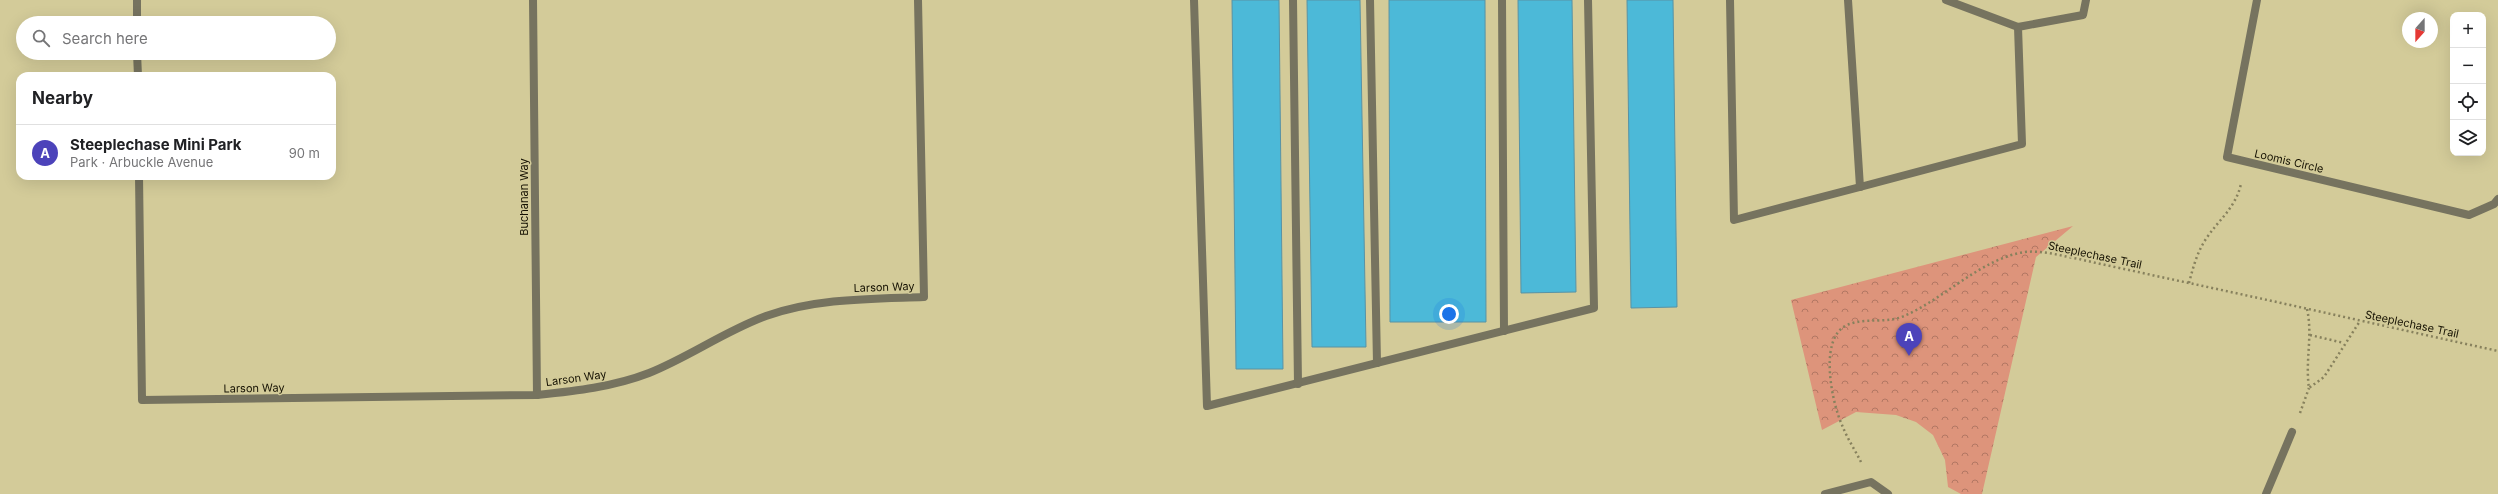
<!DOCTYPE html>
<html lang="en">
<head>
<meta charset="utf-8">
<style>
  :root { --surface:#fff; --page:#f6f6f6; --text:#202124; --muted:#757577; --line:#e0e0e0; --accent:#4c43ba }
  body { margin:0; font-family:Inter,sans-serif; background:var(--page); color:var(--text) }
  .controls { position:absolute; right:12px; top:12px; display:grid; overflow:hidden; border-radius:8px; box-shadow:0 4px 16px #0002 }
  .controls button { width:36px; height:36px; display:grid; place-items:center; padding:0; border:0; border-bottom:1px solid var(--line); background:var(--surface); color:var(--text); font:20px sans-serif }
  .compass { position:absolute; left:2402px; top:12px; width:36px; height:36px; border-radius:50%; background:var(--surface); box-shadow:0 4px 16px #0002; rotate:201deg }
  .you { position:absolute; left:1449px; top:314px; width:14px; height:14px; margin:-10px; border:3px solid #fff; border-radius:50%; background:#1a73e8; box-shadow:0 0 0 6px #1a73e833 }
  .badge { display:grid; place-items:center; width:26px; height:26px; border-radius:50%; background:var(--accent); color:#fff; font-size:13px; font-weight:700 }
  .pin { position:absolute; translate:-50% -33px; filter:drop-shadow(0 1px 2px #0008) }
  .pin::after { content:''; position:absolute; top:21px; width:14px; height:12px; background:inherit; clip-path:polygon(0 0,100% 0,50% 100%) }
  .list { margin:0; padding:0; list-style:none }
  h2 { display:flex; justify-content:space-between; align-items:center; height:52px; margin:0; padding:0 16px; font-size:17px }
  h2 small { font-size:13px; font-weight:400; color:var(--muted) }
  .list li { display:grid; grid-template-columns:26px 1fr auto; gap:12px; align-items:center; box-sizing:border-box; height:56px; padding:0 16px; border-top:1px solid var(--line) }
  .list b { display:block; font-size:15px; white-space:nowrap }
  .list p { margin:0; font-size:13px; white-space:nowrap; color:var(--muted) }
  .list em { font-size:13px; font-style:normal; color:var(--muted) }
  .icon { flex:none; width:22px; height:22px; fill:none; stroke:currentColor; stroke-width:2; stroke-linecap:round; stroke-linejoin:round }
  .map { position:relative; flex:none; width:2498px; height:494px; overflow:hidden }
  .search { position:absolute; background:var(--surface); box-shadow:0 4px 16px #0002; left:16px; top:16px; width:320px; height:44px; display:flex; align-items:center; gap:10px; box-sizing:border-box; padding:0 14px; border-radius:22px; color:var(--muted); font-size:15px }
  .panel { position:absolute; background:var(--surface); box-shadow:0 4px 16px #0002; left:16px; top:72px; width:320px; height:108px; border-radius:12px }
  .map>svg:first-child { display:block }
  .park { fill:url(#park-crowns) }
  .building { fill:#4cb9d8; stroke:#5992a4 }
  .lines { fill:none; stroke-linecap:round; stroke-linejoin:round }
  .path { stroke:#87815d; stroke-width:2.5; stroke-dasharray:2 3; stroke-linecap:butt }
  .service { stroke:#76735f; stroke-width:8 }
  .minor { stroke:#76735f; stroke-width:8 }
  .labels { text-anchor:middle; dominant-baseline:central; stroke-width:3; stroke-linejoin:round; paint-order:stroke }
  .street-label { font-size:11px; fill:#151102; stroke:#d3cb99 }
</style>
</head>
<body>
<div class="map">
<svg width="2498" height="494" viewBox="0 0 2498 494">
  <defs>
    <pattern id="park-crowns" width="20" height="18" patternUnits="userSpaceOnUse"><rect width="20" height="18" fill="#dd947b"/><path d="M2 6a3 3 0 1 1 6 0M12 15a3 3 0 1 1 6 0" fill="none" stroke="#b27763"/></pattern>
  </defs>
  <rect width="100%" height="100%" fill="#d3cb99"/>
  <!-- park -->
  <path class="park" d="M2073,226L2036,257L1982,494H1961L1948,487L1945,460L1933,435L1916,422L1896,415L1856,412L1822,430L1791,300Z"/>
  <!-- building -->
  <g class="building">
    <path d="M1232,0H1279L1283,369H1236Z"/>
    <path d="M1307,0H1360L1366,347H1312Z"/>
    <path d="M1389,0H1485L1486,322H1390Z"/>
    <path d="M1518,0H1572L1576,292L1521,293Z"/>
    <path d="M1627,0H1673L1677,307L1631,308Z"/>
  </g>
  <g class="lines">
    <!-- path -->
    <g class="path">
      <path d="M2189,283C2193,268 2197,252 2206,239C2219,219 2235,209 2241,184"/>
      <path d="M2307,309C2313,335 2305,361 2309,388L2324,377L2360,321"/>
      <path d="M2310,335L2344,343"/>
      <path d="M2300,413L2309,388"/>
      <path d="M1861,462C1855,450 1847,438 1842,425C1832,403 1818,338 1847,325C1866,317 1886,324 1904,316C1944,299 1982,258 2025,252C2043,250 2061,256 2079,259C2104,265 2130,270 2156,276C2270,300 2384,326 2498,351"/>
    </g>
    <!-- service -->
    <g class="service">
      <path d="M1194,0L1207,406L1594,308L1588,0"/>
      <path d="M1293,0L1298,384"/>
      <path d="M1370,0L1377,363"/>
      <path d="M1502,0L1504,331"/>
      <path d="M1730,0L1734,220L1860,187"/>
      <path d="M1848,0L1860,187L2022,144L2018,27L2083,15L2086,0"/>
      <path d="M1946,0L2018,27"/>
    </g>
    <!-- minor -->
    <g class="minor">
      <path d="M137,0V23"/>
      <path d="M533,0L537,395"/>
      <path d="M2257,0L2227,157L2469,215L2494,204L2498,199"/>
      <path d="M137,53L138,76"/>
      <path d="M139,176L142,400L537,395C575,391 613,387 649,373C689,357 725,331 766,316C817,298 871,299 924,297L918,0"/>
      <path d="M1825,494L1871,482L1888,494"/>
      <path d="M2266,494L2292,432"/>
    </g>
  </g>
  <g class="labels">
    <!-- street labels -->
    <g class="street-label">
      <text transform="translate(2289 161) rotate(13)">Loomis Circle</text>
      <text transform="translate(524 197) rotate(-90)">Buchanan Way</text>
      <text transform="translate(2095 255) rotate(12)">Steeplechase Trail</text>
      <text transform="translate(884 287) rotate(-2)">Larson Way</text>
      <text transform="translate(2412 324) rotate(12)">Steeplechase Trail</text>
      <text transform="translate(576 378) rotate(-8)">Larson Way</text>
      <text transform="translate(254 388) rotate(-1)">Larson Way</text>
    </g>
  </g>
</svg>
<div class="controls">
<button>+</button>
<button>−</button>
<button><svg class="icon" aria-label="locate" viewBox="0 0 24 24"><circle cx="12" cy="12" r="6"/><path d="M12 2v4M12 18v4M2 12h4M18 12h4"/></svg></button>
<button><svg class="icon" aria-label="layers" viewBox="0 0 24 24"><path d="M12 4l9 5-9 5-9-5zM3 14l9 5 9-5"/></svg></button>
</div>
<svg class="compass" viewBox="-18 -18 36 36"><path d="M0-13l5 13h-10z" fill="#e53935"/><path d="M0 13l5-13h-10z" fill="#757577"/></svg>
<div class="you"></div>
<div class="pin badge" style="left:1909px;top:356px">A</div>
<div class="search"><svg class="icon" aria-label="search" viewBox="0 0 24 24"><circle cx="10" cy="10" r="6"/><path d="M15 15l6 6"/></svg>Search here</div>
<section class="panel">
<h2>Nearby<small></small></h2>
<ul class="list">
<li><span class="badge">A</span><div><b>Steeplechase Mini Park</b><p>Park · Arbuckle Avenue</p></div><em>90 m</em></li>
</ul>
</section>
</div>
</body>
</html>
